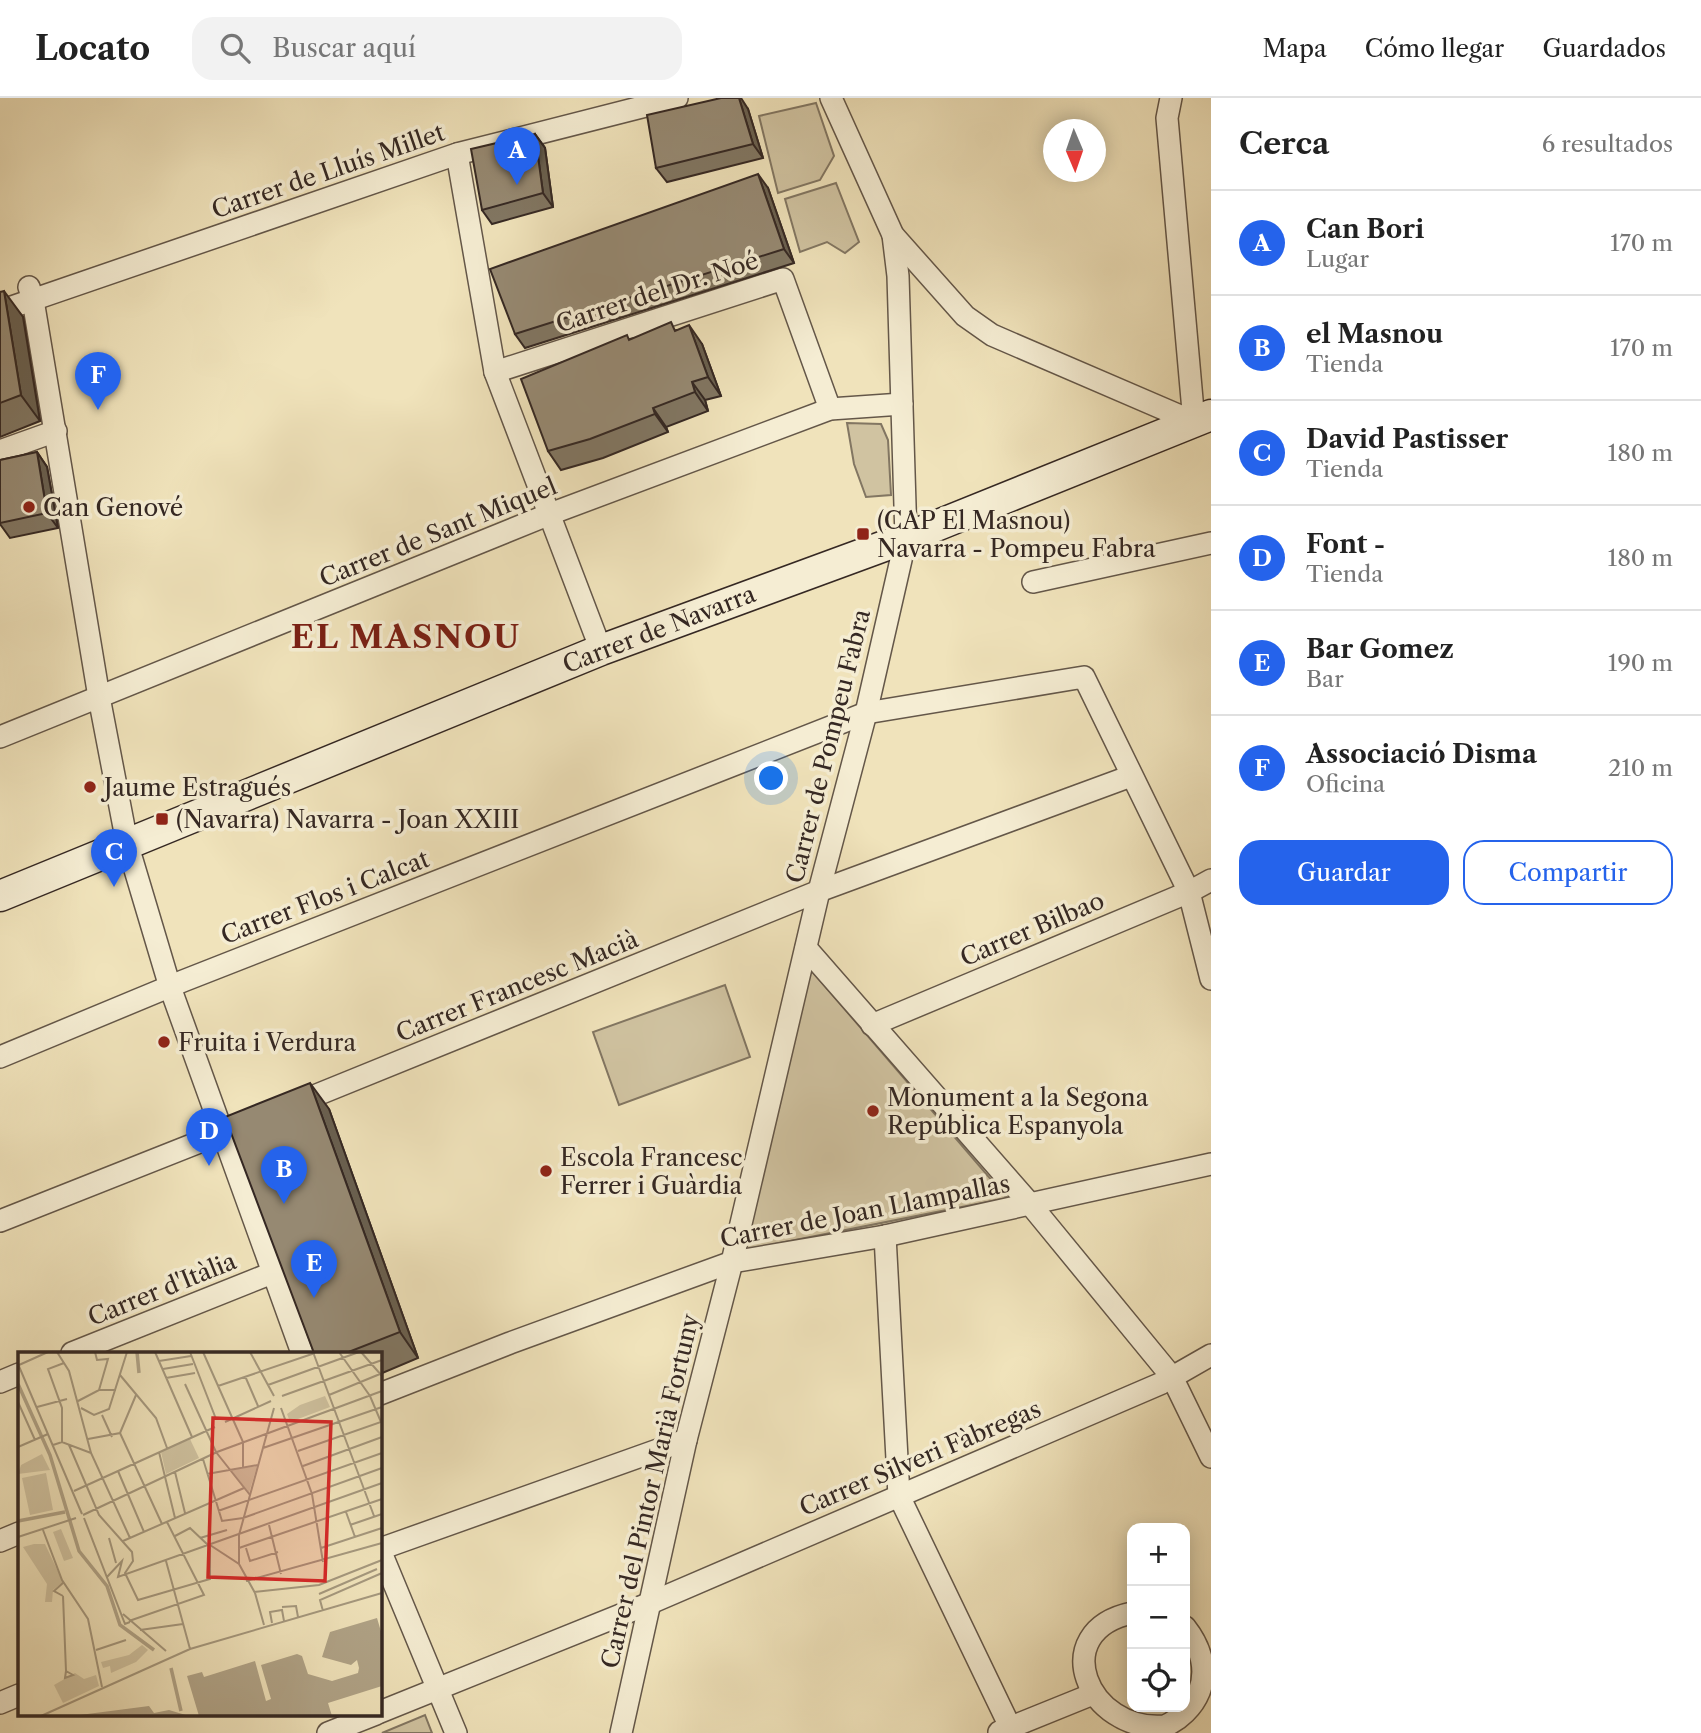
<!DOCTYPE html>
<html lang="es">
<head>
<meta charset="utf-8">
<style>
  :root { --surface:#fff; --page:#f2f2f2; --text:#222; --muted:#767676; --line:#e0e0e0; --accent:#2563eb }
  body { margin:0; font-family:"Libre Caslon Text",serif; background:var(--page); color:var(--text) }
  .controls { position:absolute; right:21px; bottom:21px; display:grid; overflow:hidden; border-radius:14px; box-shadow:0 4px 18px #0003 }
  .controls button { width:63px; height:63px; display:grid; place-items:center; padding:0; border:0; border-bottom:2px solid var(--line); background:var(--surface); color:var(--text); font:35px sans-serif }
  .compass { position:absolute; left:1043px; top:21px; width:63px; height:63px; border-radius:50%; background:var(--surface); box-shadow:0 4px 18px #0003; rotate:178deg }
  .you { position:absolute; left:772px; top:681px; width:24px; height:24px; margin:-18px; border:5px solid #fff; border-radius:50%; background:#1a73e8; box-shadow:0 0 0 10px #1a73e833 }
  .badge { display:grid; place-items:center; width:46px; height:46px; border-radius:50%; background:var(--accent); color:#fff; font-size:23px; font-weight:700 }
  .pin { position:absolute; translate:-50% -58px; filter:drop-shadow(0 2px 4px #0008) }
  .pin::after { content:''; position:absolute; top:37px; width:24px; height:21px; background:inherit; clip-path:polygon(0 0,100% 0,50% 100%) }
  .list { margin:0; padding:0; list-style:none }
  h2 { display:flex; justify-content:space-between; align-items:center; height:91px; margin:0; padding:0 28px; font-size:30px }
  h2 small { font-size:23px; font-weight:400; color:var(--muted) }
  .list li { display:grid; grid-template-columns:46px 1fr auto; gap:21px; align-items:center; box-sizing:border-box; height:105px; padding:0 28px; border-top:2px solid var(--line) }
  .list b { display:block; font-size:26px; white-space:nowrap }
  .list p { margin:0; font-size:23px; white-space:nowrap; color:var(--muted) }
  .list em { font-size:23px; font-style:normal; color:var(--muted) }
  .actions { display:flex; gap:14px; padding:21px 28px }
  .actions a { flex:1; padding:16px 0; border:2px solid var(--accent); border-radius:21px; text-align:center; font-size:24px; color:var(--accent) }
  .actions .main { background:var(--accent); color:#fff }
  .icon { flex:none; width:38px; height:38px; fill:none; stroke:currentColor; stroke-width:2; stroke-linecap:round; stroke-linejoin:round }
  .map { position:relative; flex:none; width:1211px; height:1635px; overflow:hidden }
  header { display:flex; align-items:center; gap:42px; box-sizing:border-box; height:98px; padding:0 35px; background:var(--surface); border-bottom:2px solid var(--line) }
  header strong { font-size:33px }
  nav { display:flex; gap:38px; margin-inline-start:auto; font-size:24px }
  .search { width:490px; height:63px; background:var(--page); display:flex; align-items:center; gap:18px; box-sizing:border-box; padding:0 24px; border-radius:21px; color:var(--muted); font-size:26px }
  main { display:flex }
  aside { flex:1; background:var(--surface) }
  .map>svg:first-child { display:block }
  .green { fill:#d0c3a1; stroke:#827662; stroke-width:2 }
  .lines { fill:none; stroke-linecap:round; stroke-linejoin:round }
  .street-casing { stroke:#645749; stroke-width:24 }
  .secondary-casing { stroke:#352823; stroke-width:33 }
  .street { stroke:#f5edd3; stroke-width:21 }
  .secondary { stroke:#f5edd3; stroke-width:30 }
  .wall { fill:#817662; stroke:#352823; stroke-width:2 }
  .shaded-wall { fill:#696050; stroke:#352823; stroke-width:2 }
  .building { fill:#968972; stroke:#352823; stroke-width:2 }
  .poi-dot { fill:#8f2418; stroke:#f5edd3; stroke-width:2.5 }
  .labels { text-anchor:middle; dominant-baseline:central; stroke-width:7; stroke-linejoin:round; paint-order:stroke }
  .street-label { font-size:24px; fill:#352823; stroke:#f5edd3 }
  .poi-label { font-size:24px; fill:#352823; stroke:#f5edd3; text-anchor:start }
  .district-label { font-size:32px; font-weight:bold; letter-spacing:2px; fill:#7a1f14; stroke:#f5edd3 }
  .inset-river { fill:none; stroke:#b0a387; stroke-width:3.5 }
  .inset-road { fill:none; stroke:#a5987e; stroke-width:2 }
  .view { fill:#d62828; fill-opacity:0.15; stroke:#d62828; stroke-width:3.5 }
  .inset-edge { fill:none; stroke:#352823; stroke-width:3.5 }
</style>
</head>
<body>
<header>
<strong>Locato</strong>
<div class="search"><svg class="icon" aria-label="search" viewBox="0 0 24 24"><circle cx="10" cy="10" r="6"/><path d="M15 15l6 6"/></svg>Buscar aquí</div>
<nav><a>Mapa</a><a>Cómo llegar</a><a>Guardados</a></nav>
</header>
<main>
<div class="map">
<svg width="1211" height="1635" viewBox="0 0 1211 1635">
  <rect width="100%" height="100%" fill="#f0e3bb"/>
  <filter id="stains"><feTurbulence type="fractalNoise" baseFrequency=".00286" numOctaves="4"/><feColorMatrix values="0 0 0 0 .2 0 0 0 0 .09 0 0 0 0 .02 0 0 0 .5 -.17"/></filter>
  <radialGradient id="worn" r=".72"><stop offset=".6" stop-color="#630" stop-opacity="0"/><stop offset="1" stop-color="#630" stop-opacity=".3"/></radialGradient>
  <!-- green -->
  <g class="green">
    <path d="M816,5L834,58L820,82L778,95L759,18Z"/>
    <path d="M836,85L859,144L845,155L827,144L800,154L785,101Z"/>
    <path d="M847,325L881,326L888,342L891,397L866,399L854,366Z"/>
    <path d="M811,872L1007,1100L745,1152Z"/>
    <path d="M725,887L750,959L619,1007L593,934Z"/>
    <path d="M425,1617L432,1635H382Z"/>
  </g>
  <g class="lines">
    <!-- street casing -->
    <g class="street-casing">
      <g id="street">
        <path d="M831,0L893,137L965,218L992,237L1194,324L1167,20L1171,0"/>
        <path d="M457,56L495,274L601,552"/>
        <path d="M29,189L33,202L99,599L127,745L170,889L302,1255"/>
        <path d="M0,213L457,56L677,0"/>
        <path d="M495,274L783,181L830,311"/>
        <path d="M0,353L56,333"/>
        <path d="M1033,484L1211,445"/>
        <path d="M0,639L550,416L830,311L902,306"/>
        <path d="M806,850L1030,1106L1172,1279L1211,1359"/>
        <path d="M872,927L1189,794L1211,782"/>
        <path d="M0,959L183,883L866,615L1084,579L1189,794L1211,881"/>
        <path d="M292,1007L819,793L1131,678"/>
        <path d="M0,1123L255,1022"/>
        <path d="M885,1138L899,1398L1013,1635"/>
        <path d="M72,1255L272,1175"/>
        <path d="M0,1284L19,1276"/>
        <path d="M380,1296L510,1245L732,1164L885,1138L1211,1066"/>
        <path d="M0,1443L19,1435"/>
        <path d="M380,1451L686,1342"/>
        <path d="M380,1452L456,1635"/>
        <path d="M1132,1515C1046,1533 1087,1635 1165,1628C1179,1622 1193,1609 1199,1594C1208,1571 1200,1548 1185,1529"/>
        <path d="M0,1605L19,1597"/>
        <path d="M380,1614L648,1506L1162,1285L1211,1257"/>
        <path d="M999,1634L1088,1598"/>
        <path d="M328,1635L376,1616"/>
        <path d="M621,1635L686,1342L732,1164L819,793L866,615L906,440L898,178L893,137"/>
      </g>
    </g>
    <!-- secondary casing -->
    <g class="secondary-casing">
      <path id="secondary" d="M0,798L601,552L906,440L1211,317"/>
    </g>
    <!-- street -->
    <use href="#street" class="street"/>
    <!-- secondary -->
    <use href="#secondary" class="secondary"/>
  </g>
  <!-- wall -->
  <g class="wall">
    <path d="M748,11L763,60L667,84L656,70Z"/>
    <path d="M535,36L545,50L553,109L492,126L482,112Z"/>
    <path d="M768,90L794,165L525,250L515,236Z"/>
    <path d="M0,194L23,219L40,323L0,339Z"/>
    <path d="M677,232L702,246L721,298L705,302L708,313L666,329L668,334L603,360L561,372L548,353L630,241Z"/>
    <path d="M37,354L47,369L58,430L10,440L0,426V362Z"/>
    <path d="M329,1011L418,1260L380,1276V1255H314Z"/>
  </g>
  <!-- shaded-wall -->
  <g class="shaded-wall">
    <path d="M739,0H741L748,11L763,60L753,46Z"/>
    <path d="M535,36L545,50L553,109L543,95Z"/>
    <path d="M758,76L768,90L794,165L784,151Z"/>
    <path d="M4,193L23,219L40,323L21,297Z"/>
    <path d="M689,227L702,246L721,298L708,279Z"/>
    <path d="M692,284L705,302L708,313L695,294Z"/>
    <path d="M653,310L666,329L668,334L655,316Z"/>
    <path d="M37,354L47,369L58,430L47,415Z"/>
    <path d="M310,985L329,1011L418,1260L400,1234Z"/>
  </g>
  <!-- building -->
  <g class="building">
    <path d="M721,0H739L753,46L656,70L647,17Z"/>
    <path d="M535,36L543,95L482,112L471,51Z"/>
    <path d="M758,76L784,151L515,236L490,171Z"/>
    <path d="M4,193L21,297L0,305V194Z"/>
    <path d="M671,224L675,233L689,227L708,279L692,284L695,294L653,310L655,316L590,341L548,353L521,281L627,237L629,242Z"/>
    <path d="M37,354L47,415L0,425V362Z"/>
    <path d="M310,985L400,1234L346,1255H314L225,1019Z"/>
  </g>
  <!-- markers -->
  <g class="poi-dot">
    <circle cx="29" cy="409" r="7"/>
    <rect x="856" y="429" width="14" height="14" rx="3.5"/>
    <circle cx="90" cy="689" r="7"/>
    <rect x="155" y="714" width="14" height="14" rx="3.5"/>
    <circle cx="164" cy="944" r="7"/>
    <circle cx="873" cy="1013" r="7"/>
    <circle cx="546" cy="1073" r="7"/>
  </g>
  <g class="labels">
    <!-- street labels -->
    <g class="street-label">
      <text transform="translate(328 73) rotate(-19)">Carrer de Lluís Millet</text>
      <text transform="translate(657 194) rotate(-18)">Carrer del Dr. Noé</text>
      <text transform="translate(438 434) rotate(-22)">Carrer de Sant Miquel</text>
      <text transform="translate(659 531) rotate(-21)">Carrer de Navarra</text>
      <text transform="translate(828 648) rotate(-76)">Carrer de Pompeu Fabra</text>
      <text transform="translate(325 799) rotate(-21)">Carrer Flos i Calcat</text>
      <text transform="translate(1032 831) rotate(-23)">Carrer Bilbao</text>
      <text transform="translate(517 888) rotate(-22)">Carrer Francesc Macià</text>
      <text transform="translate(865 1113) rotate(-11)">Carrer de Joan Llampallas</text>
      <text transform="translate(162 1191) rotate(-22)">Carrer d'Itàlia</text>
      <text transform="translate(920 1360) rotate(-23)">Carrer Silveri Fàbregas</text>
      <text transform="translate(650 1393) rotate(-77)">Carrer del Pintor Marià Fortuny</text>
    </g>
    <!-- poi labels -->
    <g class="poi-label">
      <text x="43" y="409">Can Genové</text>
      <text x="877" y="422">(CAP El Masnou)<tspan x="877" dy="28">Navarra - Pompeu Fabra</tspan></text>
      <text x="104" y="689">Jaume Estragués</text>
      <text x="176" y="721">(Navarra) Navarra - Joan XXIII</text>
      <text x="178" y="944">Fruita i Verdura</text>
      <text x="887" y="999">Monument a la Segona<tspan x="887" dy="28">República Espanyola</tspan></text>
      <text x="560" y="1059">Escola Francesc<tspan x="560" dy="28">Ferrer i Guàrdia</tspan></text>
    </g>
    <!-- district labels -->
    <g class="district-label">
      <text x="406" y="538">EL MASNOU</text>
    </g>
  </g>
  <!-- overview -->
  <g transform="translate(18 1254)">
    <rect width="364" height="364" fill="#f0e3bb"/>
    <path d="M307,44L312,55L272,70L269,62L282,53ZM172,87L181,106L148,122L143,100ZM24,102L32,118L0,122L3,113ZM239,114L231,141L213,118ZM28,121L35,158L12,163L4,126ZM43,177L55,206L46,209L35,180ZM16,192H27L45,230L35,238L34,250H27L29,232L5,195ZM124,293L130,298L118,310L93,321L92,314L85,316L83,310L111,303ZM57,321L66,327L78,323L81,334L45,351L36,333Z" fill="#d0c3a1"/>
    <path d="M359,266L364,283V334L310,351L314,364H181L169,324L184,320L186,325L237,309L248,349L253,347L243,313L279,302L284,304L290,322L314,329L340,321L341,316L339,308L333,313L304,305L312,280ZM131,354L136,361L151,358L171,364H54Z" fill="#b0a387"/>
    <path class="inset-river" d="M119,0L121,21M0,32L32,103L61,199L89,234L102,273L136,298M0,169L47,160M153,316L163,359"/>
    <path class="inset-road" d="M39,0L51,19L73,101L112,186M77,0L79,8L90,7L81,38M137,0L174,85M172,0L198,67M185,0L225,90V115M232,0L256,44M295,0L356,164M343,0L364,24M141,9L173,4M0,12L64,162M1,13L30,0M145,17L175,12M102,23L138,66L149,96M227,24L240,54M148,26L177,21M167,32L198,100L232,143M250,33L341,0M200,34L297,1M311,43L362,22M264,44L364,8M60,49L81,38H98M0,50L17,88M19,55L49,47M63,56L76,63L91,57L109,0M263,56L294,142L305,210M84,63L94,85M207,70L253,49M102,81L144,172M70,87L102,81L118,43M44,90V56L30,17L46,11M35,93L44,90L73,101M51,93L81,163L114,200L115,209L107,221L120,248L192,227V193M0,95L30,82M245,96L364,55M280,99L363,70L352,44L321,0M141,100L157,166M185,107L204,169L225,166L364,116M285,114L364,85M100,119L126,180M157,120L167,161M189,122L240,113M56,139L197,75M200,159L364,101M328,160L337,185M65,163L199,100L364,39M66,166L107,272L112,270M251,173L263,222M332,173L364,162M25,178L44,228L70,267L84,335M157,184L172,176L191,194M0,185L58,166M91,186L98,211M182,186L209,178M105,189L226,136M192,193L221,212L237,241L246,273M221,196L364,147M228,196L232,209L260,200M303,196L364,176M148,209L172,297M221,212V183L256,56M89,225L104,209L100,225L364,131M228,229L364,191M236,240L301,233L364,208M301,242L359,217M45,244L48,319L55,323L47,326L48,319M45,244L36,239L46,230M264,255L278,254L280,265M305,259L302,248L364,221M105,262L148,299M111,269L186,243L149,170M254,271L252,260L264,258L266,269M122,278L165,272M78,298L108,288M23,364L172,297L364,241"/>
    <path class="view" d="M195,66L313,70L307,229L190,225Z"/>
    <rect width="364" height="364" class="inset-edge"/>
  </g>
  <rect width="100%" height="100%" filter="url(#stains)"/>
  <rect width="100%" height="100%" fill="url(#worn)"/>
</svg>
<div class="controls">
<button>+</button>
<button>−</button>
<button><svg class="icon" aria-label="locate" viewBox="0 0 24 24"><circle cx="12" cy="12" r="6"/><path d="M12 2v4M12 18v4M2 12h4M18 12h4"/></svg></button>
</div>
<svg class="compass" viewBox="-18 -18 36 36"><path d="M0-13l5 13h-10z" fill="#e53935"/><path d="M0 13l5-13h-10z" fill="#767676"/></svg>
<div class="you"></div>
<div class="pin badge" style="left:517px;top:87px">A</div>
<div class="pin badge" style="left:284px;top:1106px">B</div>
<div class="pin badge" style="left:114px;top:789px">C</div>
<div class="pin badge" style="left:209px;top:1068px">D</div>
<div class="pin badge" style="left:314px;top:1200px">E</div>
<div class="pin badge" style="left:98px;top:312px">F</div>
</div>
<aside>
<h2>Cerca<small>6 resultados</small></h2>
<ul class="list">
<li><span class="badge">A</span><div><b>Can Bori</b><p>Lugar</p></div><em>170 m</em></li>
<li><span class="badge">B</span><div><b>el Masnou</b><p>Tienda</p></div><em>170 m</em></li>
<li><span class="badge">C</span><div><b>David Pastisser</b><p>Tienda</p></div><em>180 m</em></li>
<li><span class="badge">D</span><div><b>Font -</b><p>Tienda</p></div><em>180 m</em></li>
<li><span class="badge">E</span><div><b>Bar Gomez</b><p>Bar</p></div><em>190 m</em></li>
<li><span class="badge">F</span><div><b>Associació Disma</b><p>Oficina</p></div><em>210 m</em></li>
</ul>
<div class="actions"><a class="main">Guardar</a><a>Compartir</a></div>
</aside>
</main>
</body>
</html>
